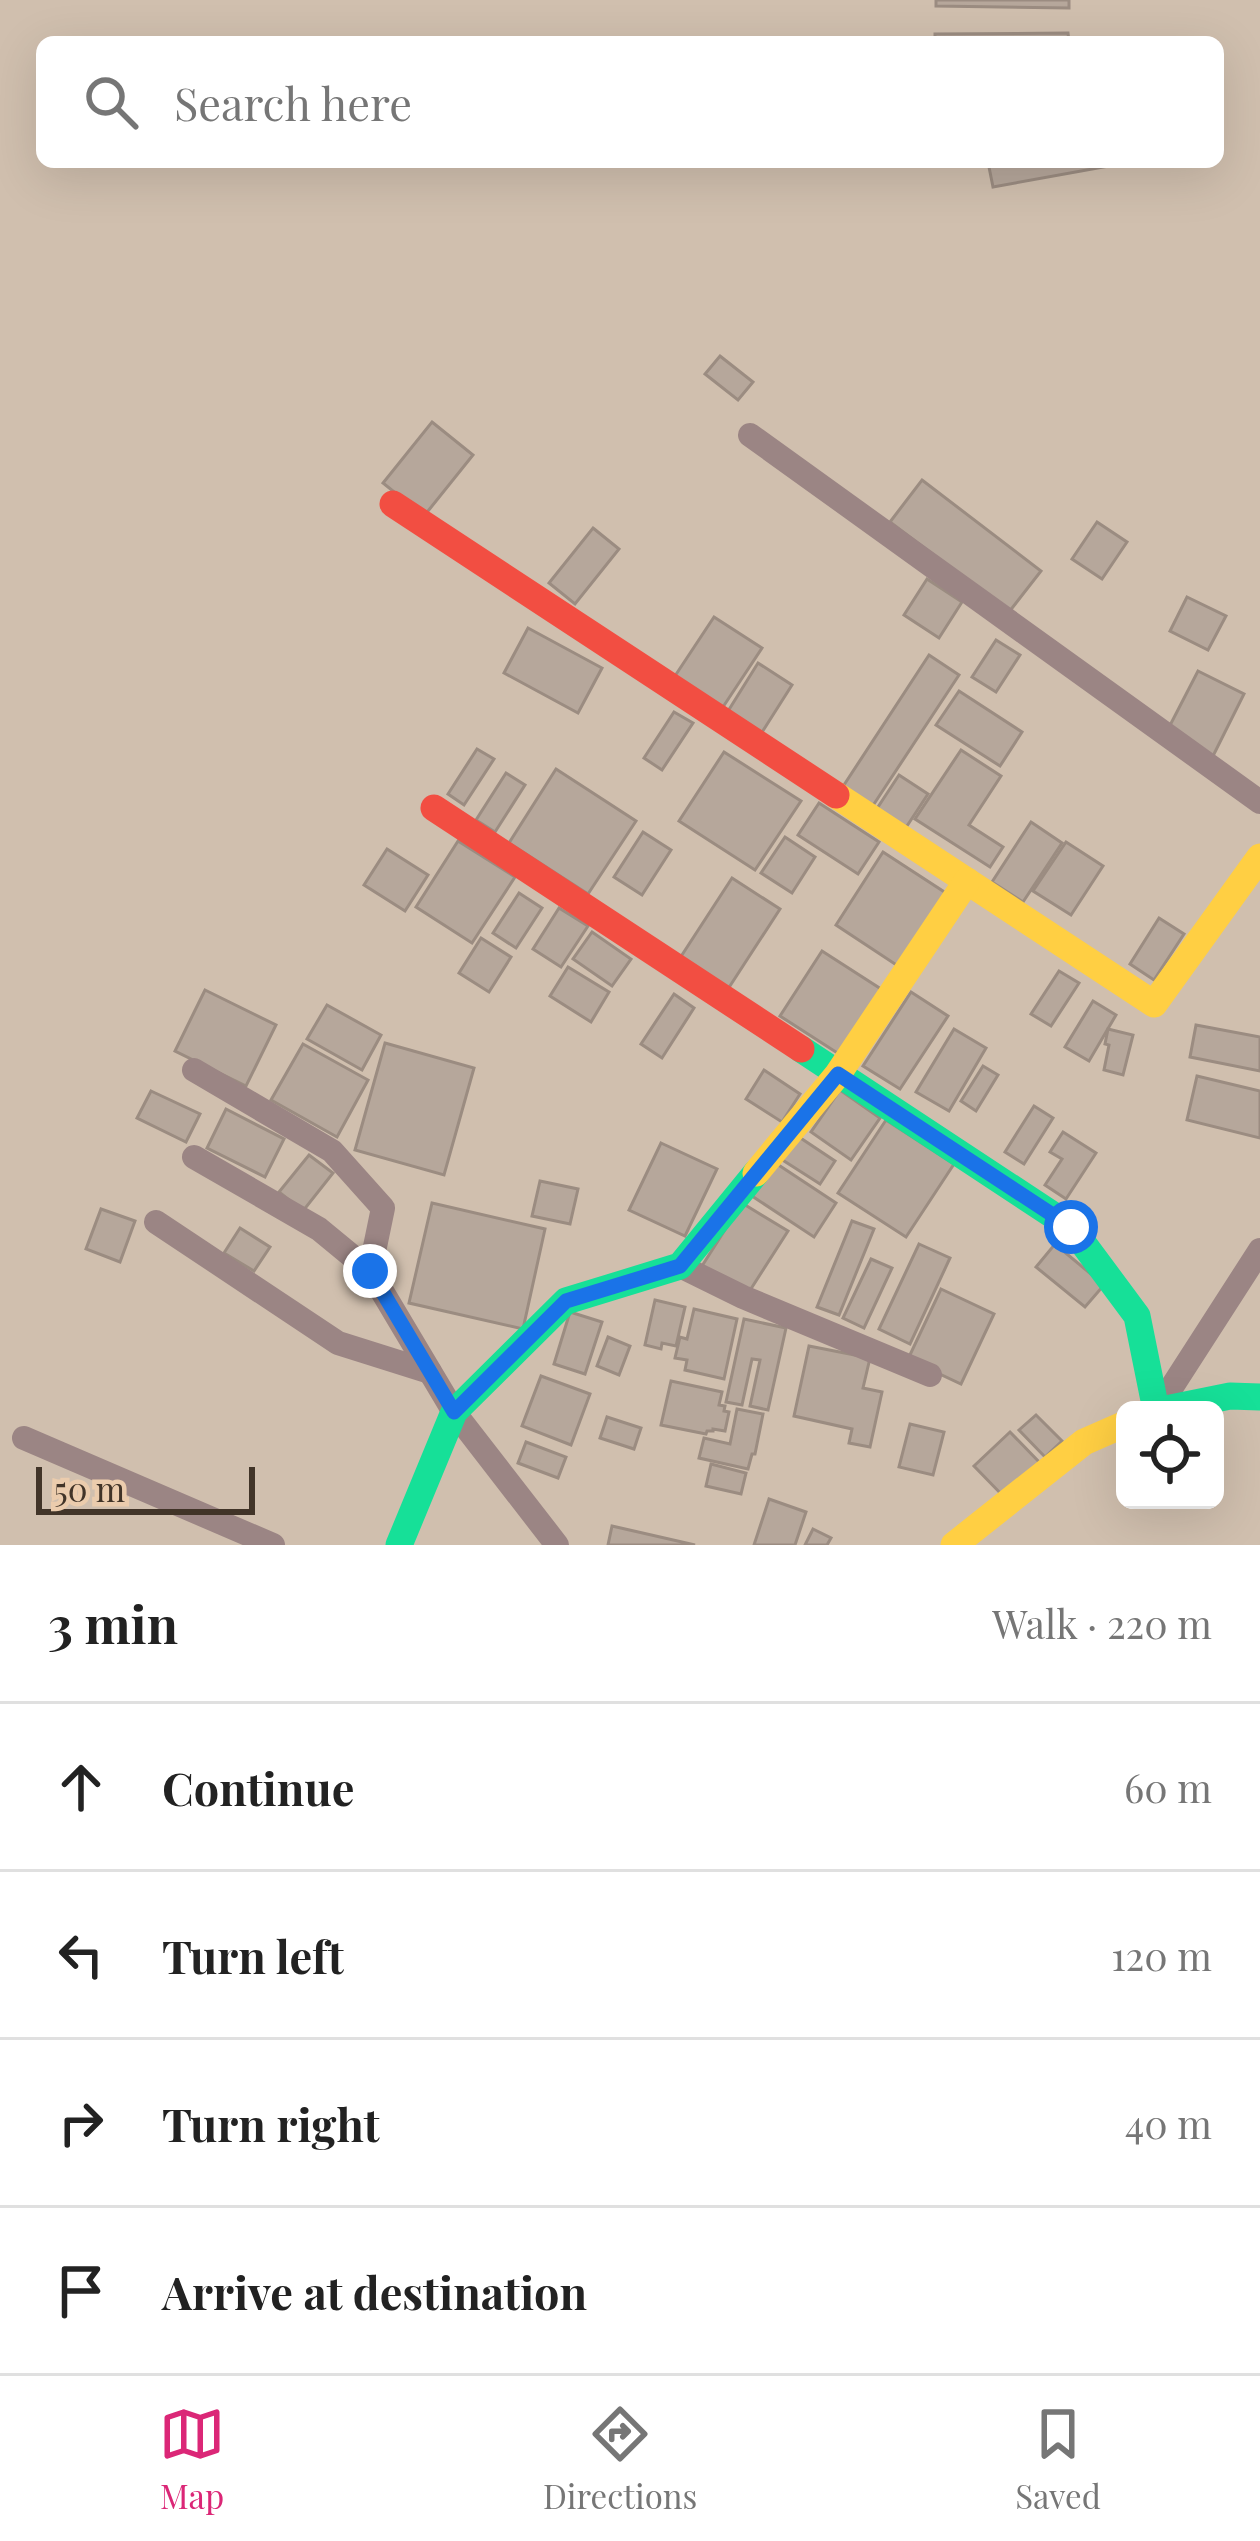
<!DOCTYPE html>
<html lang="en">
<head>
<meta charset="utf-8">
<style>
  :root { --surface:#fff; --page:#f6f6f6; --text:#222; --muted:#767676; --line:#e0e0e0; --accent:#db2777 }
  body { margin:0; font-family:"Playfair Display",serif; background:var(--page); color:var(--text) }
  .controls { position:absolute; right:36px; bottom:36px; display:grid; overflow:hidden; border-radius:18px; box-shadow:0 12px 48px #0002 }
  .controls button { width:108px; height:108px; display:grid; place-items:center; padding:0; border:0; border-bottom:3px solid var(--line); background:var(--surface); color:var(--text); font:60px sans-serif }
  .scale { position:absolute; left:36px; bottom:30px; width:219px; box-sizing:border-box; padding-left:12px; border:6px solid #413428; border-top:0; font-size:33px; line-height:42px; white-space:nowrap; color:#413428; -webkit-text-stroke:9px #ebccad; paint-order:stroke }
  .stop { position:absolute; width:36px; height:36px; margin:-27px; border:9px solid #1a73e8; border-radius:50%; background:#fff }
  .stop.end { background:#1a73e8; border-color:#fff; box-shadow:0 3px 12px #0008 }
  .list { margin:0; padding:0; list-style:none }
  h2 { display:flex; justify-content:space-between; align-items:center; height:156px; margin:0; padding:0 48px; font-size:51px }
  h2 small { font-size:39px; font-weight:400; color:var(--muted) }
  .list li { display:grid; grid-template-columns:78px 1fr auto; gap:36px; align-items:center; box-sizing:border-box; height:168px; padding:0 48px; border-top:3px solid var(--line) }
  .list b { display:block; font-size:45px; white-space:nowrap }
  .list em { font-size:39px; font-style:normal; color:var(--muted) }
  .icon { flex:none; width:66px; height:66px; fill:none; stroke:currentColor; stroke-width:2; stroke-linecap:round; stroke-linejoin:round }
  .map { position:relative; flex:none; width:1260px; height:1545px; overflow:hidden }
  .search { position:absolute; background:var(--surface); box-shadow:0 12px 48px #0002; left:36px; right:36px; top:36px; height:132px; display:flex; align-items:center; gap:30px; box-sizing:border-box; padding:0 42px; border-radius:18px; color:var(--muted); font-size:45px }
  .sheet { height:828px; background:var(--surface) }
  nav { display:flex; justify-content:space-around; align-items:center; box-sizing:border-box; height:168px; border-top:3px solid var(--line); background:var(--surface); font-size:33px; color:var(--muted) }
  nav a { display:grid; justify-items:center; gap:6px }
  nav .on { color:var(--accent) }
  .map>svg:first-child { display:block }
  .building { fill:#b6a79b; stroke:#9b8c81; stroke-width:3 }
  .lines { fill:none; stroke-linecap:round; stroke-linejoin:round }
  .street { stroke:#9b8584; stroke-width:24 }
  .fast { stroke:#16e098; stroke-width:27 }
  .slow { stroke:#ffcf43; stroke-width:27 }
  .jam { stroke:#f24e42; stroke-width:27 }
  .route { stroke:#1a73e8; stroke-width:15 }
</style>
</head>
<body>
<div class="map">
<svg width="1260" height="1545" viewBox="0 0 1260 1545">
  <rect width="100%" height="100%" fill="#d0bfae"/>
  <!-- building -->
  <g class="building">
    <path d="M936,0H1069V8L936,6Z"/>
    <path d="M1068,33L1069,42H935V34Z"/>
    <path d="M988,162H1120V164L993,187Z"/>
    <path d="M720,356L753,382L738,400L705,374Z"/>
    <path d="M432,422L473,455L424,516L383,483Z"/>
    <path d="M922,480L1041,571L1009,612L890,522Z"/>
    <path d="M1097,522L1127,542L1102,579L1072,559Z"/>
    <path d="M593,528L619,549L575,604L549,583Z"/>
    <path d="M927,579L962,602L939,638L904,615Z"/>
    <path d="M1187,597L1226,616L1208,650L1170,631Z"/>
    <path d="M714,617L762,648L717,716L669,685Z"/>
    <path d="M528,628L602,668L578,713L504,673Z"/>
    <path d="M996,640L1020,655L996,692L972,677Z"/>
    <path d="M929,655L959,675L872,807L842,788Z"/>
    <path d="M758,663L792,685L759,737L725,716Z"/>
    <path d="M1198,671L1244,694L1213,756L1166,733Z"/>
    <path d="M959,691L1022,732L1000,766L936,725Z"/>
    <path d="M674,712L693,723L662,770L644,758Z"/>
    <path d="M477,749L494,759L464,805L448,794Z"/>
    <path d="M961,750L1001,776L969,825L1003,847L990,867L915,819Z"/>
    <path d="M724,752L801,801L755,870L679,821Z"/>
    <path d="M556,769L636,821L588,894L509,843Z"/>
    <path d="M506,773L525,785L495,832L476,820Z"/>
    <path d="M899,775L928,794L905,829L876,810Z"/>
    <path d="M819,803L879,842L858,874L798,835Z"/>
    <path d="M1031,822L1062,843L1023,902L992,882Z"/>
    <path d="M643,832L671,850L642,895L614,877Z"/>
    <path d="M785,837L815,857L792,893L761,873Z"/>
    <path d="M458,841L515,877L472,943L416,907Z"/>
    <path d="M1066,842L1103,866L1071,915L1033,891Z"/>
    <path d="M387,849L428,875L405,911L364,885Z"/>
    <path d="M883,852L949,895L901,968L836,925Z"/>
    <path d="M732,878L780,909L728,989L680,958Z"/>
    <path d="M519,893L542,908L516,948L493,933Z"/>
    <path d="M559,908L588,926L561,967L533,949Z"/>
    <path d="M1159,918L1184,934L1154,980L1130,964Z"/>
    <path d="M592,932L631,959L612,986L573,959Z"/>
    <path d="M481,938L511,957L489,992L459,973Z"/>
    <path d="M822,951L881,989L839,1054L780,1016Z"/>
    <path d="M568,967L609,992L591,1022L550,996Z"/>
    <path d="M1059,971L1079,983L1051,1026L1031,1014Z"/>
    <path d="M205,990L276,1025L246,1086L175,1051Z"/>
    <path d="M911,992L948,1016L900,1089L863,1066Z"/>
    <path d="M674,994L694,1008L662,1058L641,1044Z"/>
    <path d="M1093,1001L1116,1015L1089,1061L1065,1047Z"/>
    <path d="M327,1005L381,1035L362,1070L307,1039Z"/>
    <path d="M1196,1025L1260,1037V1071L1190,1057Z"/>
    <path d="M954,1029L986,1048L949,1111L916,1092Z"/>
    <path d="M1108,1029L1133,1035L1123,1075L1104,1070L1109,1045L1105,1044Z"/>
    <path d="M385,1043L474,1068L444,1175L355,1150Z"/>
    <path d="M303,1044L368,1080L337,1137L271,1100Z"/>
    <path d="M983,1066L998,1075L976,1111L961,1101Z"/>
    <path d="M764,1070L800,1094L782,1122L746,1099Z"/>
    <path d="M1197,1076L1260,1091V1138L1187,1120Z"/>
    <path d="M840,1090L880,1118L851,1160L811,1132Z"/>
    <path d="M151,1091L200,1114L186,1142L137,1118Z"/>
    <path d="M1034,1106L1053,1118L1024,1164L1005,1152Z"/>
    <path d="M226,1109L284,1139L265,1177L207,1148Z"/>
    <path d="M886,1120L954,1164L906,1237L838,1193Z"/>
    <path d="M1063,1132L1096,1153L1066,1199L1045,1185L1062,1159L1050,1152Z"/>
    <path d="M796,1135L835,1161L820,1184L781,1159Z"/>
    <path d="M661,1143L717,1169L685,1236L629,1210Z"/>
    <path d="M309,1155L333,1173L303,1211L279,1192Z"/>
    <path d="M774,1162L836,1203L814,1237L752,1196Z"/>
    <path d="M540,1181L578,1189L570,1224L532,1216Z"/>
    <path d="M432,1203L545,1229L523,1329L409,1303Z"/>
    <path d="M742,1203L788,1231L747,1295L702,1266Z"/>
    <path d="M101,1209L135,1221L120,1262L86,1249Z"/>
    <path d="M852,1221L874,1229L839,1315L817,1307Z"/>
    <path d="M240,1228L270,1247L254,1271L224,1253Z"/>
    <path d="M919,1244L950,1258L910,1344L879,1329Z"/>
    <path d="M1055,1244L1104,1285L1085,1307L1036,1267Z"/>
    <path d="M871,1259L892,1268L864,1328L843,1318Z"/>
    <path d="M941,1289L994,1314L961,1384L908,1359Z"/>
    <path d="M655,1300L685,1307L676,1346L662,1343L661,1349L645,1345Z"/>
    <path d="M694,1309L737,1319L724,1379L685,1370L687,1360L675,1358L680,1337L687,1339Z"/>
    <path d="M570,1312L602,1322L585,1374L554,1364Z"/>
    <path d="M744,1319L786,1328L768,1410L750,1406L760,1360L752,1359L742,1405L726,1402Z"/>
    <path d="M608,1337L630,1346L619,1375L597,1366Z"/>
    <path d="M809,1346L870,1358L863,1388L882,1392L870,1447L849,1443L852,1429L794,1416Z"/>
    <path d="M541,1376L590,1394L571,1445L522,1426Z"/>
    <path d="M671,1381L722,1392L719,1405L725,1406L724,1411L729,1412L725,1431L713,1429V1431H707L706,1434L661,1425Z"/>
    <path d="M737,1409L763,1414L755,1454H752L748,1469L699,1458L704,1438L730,1444Z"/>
    <path d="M1036,1415L1062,1441L1045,1457L1019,1430Z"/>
    <path d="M607,1417L641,1428L634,1449L600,1438Z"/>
    <path d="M910,1424L944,1432L933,1475L899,1467Z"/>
    <path d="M1010,1432L1042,1465L1006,1499L974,1466Z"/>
    <path d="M526,1442L566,1457L558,1478L518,1463Z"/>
    <path d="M711,1464L746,1473L741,1494L706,1486Z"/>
    <path d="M769,1499L806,1512L795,1545H754Z"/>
    <path d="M612,1526L695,1545H608Z"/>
    <path d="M813,1529L831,1538L827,1545H805Z"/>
  </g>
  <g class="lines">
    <!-- street -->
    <g class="street">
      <path d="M750,435L1260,802"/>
      <path d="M194,1070L332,1151L383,1208L370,1271L454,1412L557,1545"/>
      <path d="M194,1157L319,1229L370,1271"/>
      <path d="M156,1222L338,1343L430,1372"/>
      <path d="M680,1266L743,1297L930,1375"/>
      <path d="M1157,1410L1260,1250"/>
      <path d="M24,1438L273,1545"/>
    </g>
    <!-- fast -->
    <g class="fast">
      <path d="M801,1049L1071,1227L1137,1316L1156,1410"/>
      <path d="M1161,1410L1230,1396L1260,1397"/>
      <path d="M399,1545L454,1412L566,1301L680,1266L756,1173"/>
    </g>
    <!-- slow -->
    <g class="slow">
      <path d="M836,795L1154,1004L1260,857"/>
      <path d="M756,1173L838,1074L967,881"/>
      <path d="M954,1545L1084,1442L1125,1424"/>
    </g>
    <!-- jam -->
    <g class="jam">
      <path d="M393,504L836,795"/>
      <path d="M434,808L801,1049"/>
    </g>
  </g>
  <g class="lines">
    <!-- route -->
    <path class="route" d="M370,1271L454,1412L566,1301L680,1266L838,1074L1071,1227"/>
  </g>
</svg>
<div class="controls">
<button><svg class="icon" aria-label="locate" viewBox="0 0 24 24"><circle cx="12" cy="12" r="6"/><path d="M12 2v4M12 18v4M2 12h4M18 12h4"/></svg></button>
</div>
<div class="scale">50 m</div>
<div class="stop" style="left:1071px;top:1227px"></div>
<div class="stop end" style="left:370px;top:1271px"></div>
<div class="search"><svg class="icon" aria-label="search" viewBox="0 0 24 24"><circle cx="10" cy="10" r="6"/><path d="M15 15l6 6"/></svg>Search here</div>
</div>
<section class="sheet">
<h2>3 min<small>Walk · 220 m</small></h2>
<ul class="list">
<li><svg class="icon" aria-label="ahead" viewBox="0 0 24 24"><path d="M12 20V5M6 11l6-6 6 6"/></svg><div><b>Continue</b></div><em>60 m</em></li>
<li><svg class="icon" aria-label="left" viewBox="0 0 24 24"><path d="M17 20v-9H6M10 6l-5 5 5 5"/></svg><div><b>Turn left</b></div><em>120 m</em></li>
<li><svg class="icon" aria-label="right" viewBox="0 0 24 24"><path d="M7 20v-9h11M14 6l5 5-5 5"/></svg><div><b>Turn right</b></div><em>40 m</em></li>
<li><svg class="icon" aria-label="arrive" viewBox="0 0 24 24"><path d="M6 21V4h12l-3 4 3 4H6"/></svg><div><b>Arrive at destination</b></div></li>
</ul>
</section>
<nav>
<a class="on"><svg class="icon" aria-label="map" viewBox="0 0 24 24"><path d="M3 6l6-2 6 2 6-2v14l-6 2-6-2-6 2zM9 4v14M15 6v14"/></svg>Map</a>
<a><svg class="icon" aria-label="directions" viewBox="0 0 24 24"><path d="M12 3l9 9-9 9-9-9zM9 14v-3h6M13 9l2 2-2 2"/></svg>Directions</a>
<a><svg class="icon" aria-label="saved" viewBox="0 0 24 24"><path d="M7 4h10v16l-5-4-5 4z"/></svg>Saved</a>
</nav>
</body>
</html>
